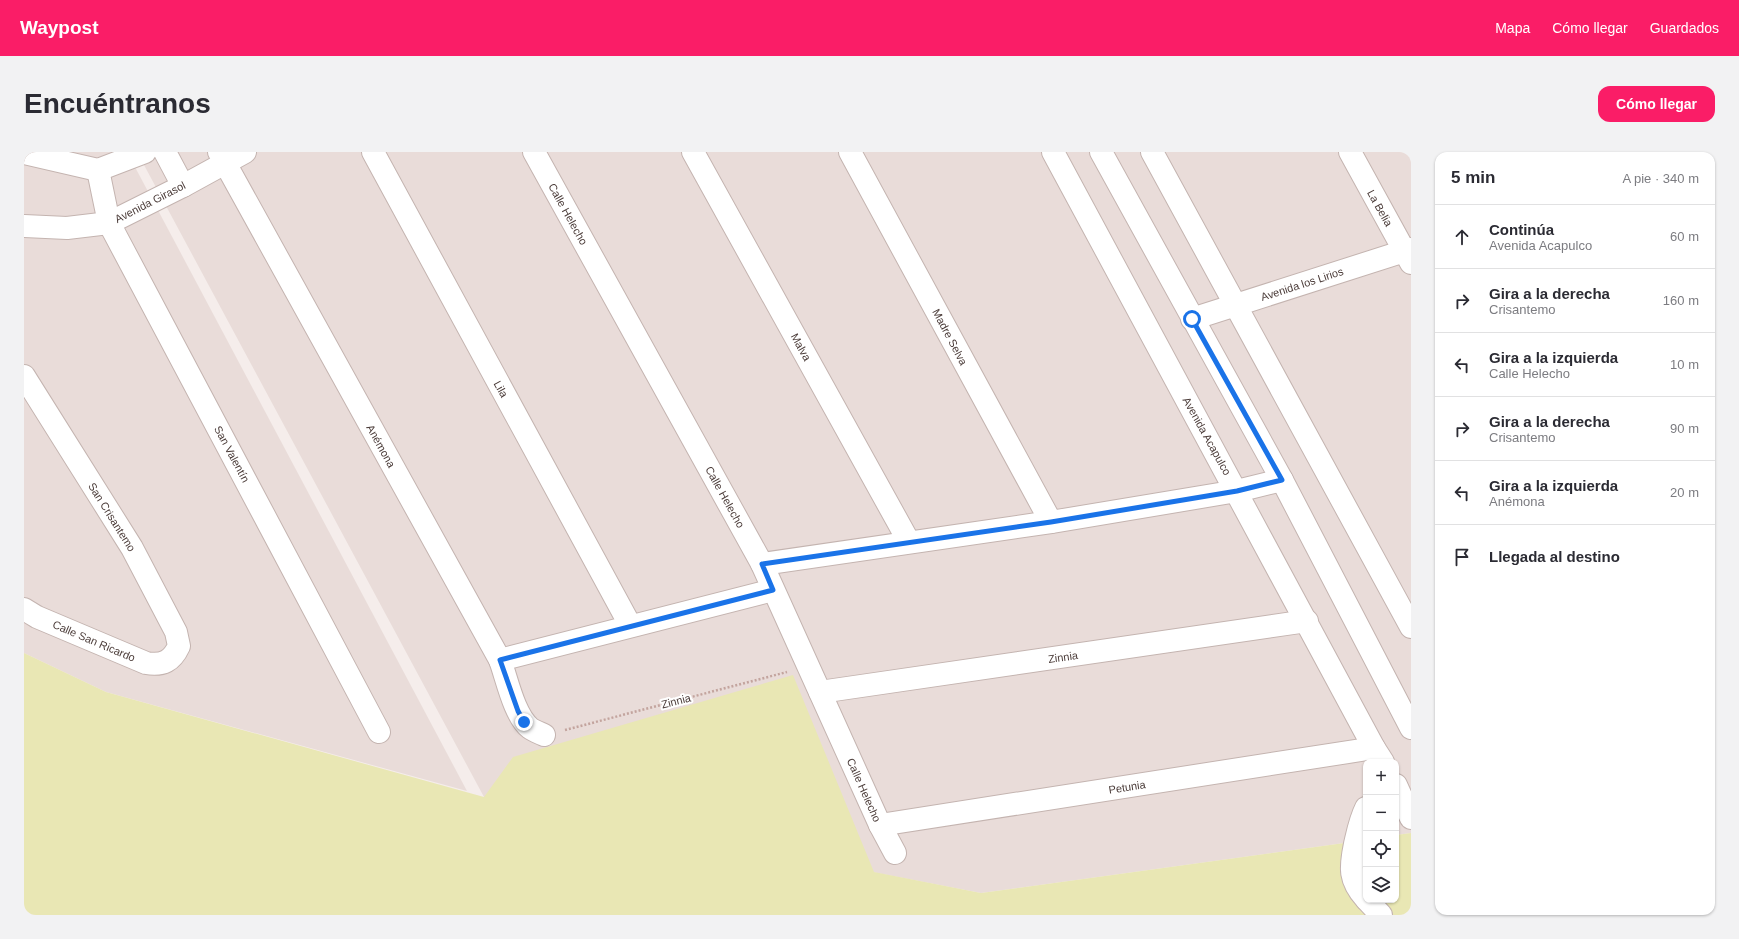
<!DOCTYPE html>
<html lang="es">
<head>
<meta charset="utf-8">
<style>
  :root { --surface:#fff; --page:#f2f2f3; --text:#2b2b33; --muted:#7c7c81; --line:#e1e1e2; --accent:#fa1d67 }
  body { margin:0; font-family:Helvetica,sans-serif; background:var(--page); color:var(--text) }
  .controls { position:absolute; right:12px; bottom:12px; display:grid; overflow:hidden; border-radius:8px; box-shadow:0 1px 3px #0004 }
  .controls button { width:36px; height:36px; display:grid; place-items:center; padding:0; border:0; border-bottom:1px solid var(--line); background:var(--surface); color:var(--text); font:20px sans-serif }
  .stop { position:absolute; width:12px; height:12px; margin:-9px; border:3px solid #1a73e8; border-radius:50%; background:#fff }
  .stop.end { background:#1a73e8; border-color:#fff; box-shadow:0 1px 4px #0008 }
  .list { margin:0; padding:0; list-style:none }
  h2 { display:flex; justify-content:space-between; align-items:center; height:52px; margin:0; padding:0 16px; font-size:17px }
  h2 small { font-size:13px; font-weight:400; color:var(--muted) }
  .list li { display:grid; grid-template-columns:26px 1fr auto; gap:12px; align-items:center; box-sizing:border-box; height:64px; padding:0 16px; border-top:1px solid var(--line) }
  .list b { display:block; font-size:15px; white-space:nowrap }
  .list p { margin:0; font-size:13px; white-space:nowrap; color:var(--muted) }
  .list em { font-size:13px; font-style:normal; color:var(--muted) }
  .icon { flex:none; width:22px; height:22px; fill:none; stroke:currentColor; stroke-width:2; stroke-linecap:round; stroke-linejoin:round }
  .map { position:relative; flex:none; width:1387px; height:763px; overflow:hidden; border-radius:12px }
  header { display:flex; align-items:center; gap:24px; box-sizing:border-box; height:56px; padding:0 20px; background:var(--accent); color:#fff }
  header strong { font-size:19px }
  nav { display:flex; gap:22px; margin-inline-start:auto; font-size:14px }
  .intro { display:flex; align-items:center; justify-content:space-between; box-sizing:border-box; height:96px; padding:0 24px }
  h1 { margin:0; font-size:28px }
  .button { padding:10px 18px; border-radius:12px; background:var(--accent); color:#fff; font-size:14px; font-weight:700 }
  main { display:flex; gap:24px; padding:0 24px }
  aside { flex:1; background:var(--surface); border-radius:12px; box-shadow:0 1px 3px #0004 }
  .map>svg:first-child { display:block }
  .residential { fill:#e9dcd9 }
  .green { fill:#e9e7b4 }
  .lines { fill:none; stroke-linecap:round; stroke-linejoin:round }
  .minor-casing { stroke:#c4b4b0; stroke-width:24 }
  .path { stroke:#c3a49e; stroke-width:2.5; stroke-dasharray:2 2; stroke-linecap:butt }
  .minor { stroke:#fff; stroke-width:22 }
  .route { stroke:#1a73e8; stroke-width:5 }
  .labels { text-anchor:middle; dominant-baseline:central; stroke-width:4; stroke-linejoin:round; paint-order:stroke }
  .street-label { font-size:11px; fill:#4a3b38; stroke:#fff }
</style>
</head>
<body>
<header>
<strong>Waypost</strong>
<nav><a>Mapa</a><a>Cómo llegar</a><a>Guardados</a></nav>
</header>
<div class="intro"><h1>Encuéntranos</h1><a class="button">Cómo llegar</a></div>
<main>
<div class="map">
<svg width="1387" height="763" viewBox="0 0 1387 763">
  <rect width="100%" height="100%" fill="#f5edeb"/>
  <!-- residential -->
  <g class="residential">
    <path d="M0,0H103L443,639L82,540L0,501Z"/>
    <path d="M113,0H1387V681L1372,683V610H1342V688L957,741L460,645Z"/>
  </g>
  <!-- green -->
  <path class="green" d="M0,501L82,540L460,645L489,605L769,523L850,720L957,741L1342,688V748H1372V683L1387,681V763H0Z"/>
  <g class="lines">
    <!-- minor casing -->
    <g class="minor-casing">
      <g id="minor">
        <path d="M141,0L159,34"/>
        <path d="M195,0L476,508C483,527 490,563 506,576C510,579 516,581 520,583"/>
        <path d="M349,0L606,473"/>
        <path d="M510,0L738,412L856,673L871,701"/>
        <path d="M669,0L885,390"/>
        <path d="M826,0L1027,370"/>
        <path d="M1029,0L1350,596L1359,610"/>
        <path d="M1077,0L1258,328L1387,576"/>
        <path d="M1128,0L1387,475"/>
        <path d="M1326,0L1387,111"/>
        <path d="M0,1L74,18L121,0"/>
        <path d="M74,18L85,71L355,580"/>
        <path d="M0,74L43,76L85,71L159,34L221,0"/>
        <path d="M1168,167L1387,97"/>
        <path d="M0,224L108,396L152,480L155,494C148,509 139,514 122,511L13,465L0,457"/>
        <path d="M738,412L1027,370L1213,339L1258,328"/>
        <path d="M476,508L749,438"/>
        <path d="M796,540L1283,469"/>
        <path d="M1372,633L1387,666"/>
        <path d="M1342,656C1336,668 1334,679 1331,692C1326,716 1325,728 1342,747"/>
        <path d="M856,673L1350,596"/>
        <path d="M1343,748L1357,763"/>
      </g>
    </g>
    <!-- path -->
    <path class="path" d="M541,578L763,520"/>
    <!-- minor -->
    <use href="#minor" class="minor"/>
  </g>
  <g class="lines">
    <!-- route -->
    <path class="route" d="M500,570L494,559L476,508L749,438L738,412L1027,370L1213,339L1258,328L1168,167"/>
  </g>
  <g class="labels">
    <!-- street labels -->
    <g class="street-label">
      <text transform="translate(126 50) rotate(-27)">Avenida Girasol</text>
      <text transform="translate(1356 56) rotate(61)">La Belia</text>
      <text transform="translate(544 62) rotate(61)">Calle Helecho</text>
      <text transform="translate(1278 132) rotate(-18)">Avenida los Lirios</text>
      <text transform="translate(926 185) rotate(62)">Madre Selva</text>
      <text transform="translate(777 195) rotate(61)">Malva</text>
      <text transform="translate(477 237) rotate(61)">Lila</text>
      <text transform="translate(1183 284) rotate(61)">Avenida Acapulco</text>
      <text transform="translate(357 294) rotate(61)">Anémona</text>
      <text transform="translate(208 302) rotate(62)">San Valentín</text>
      <text transform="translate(701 345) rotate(61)">Calle Helecho</text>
      <text transform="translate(88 365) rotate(58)">San Crisantemo</text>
      <text transform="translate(70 489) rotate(23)">Calle San Ricardo</text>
      <text transform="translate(1039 505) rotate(-8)">Zinnia</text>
      <text transform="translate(652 549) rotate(-14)">Zinnia</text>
      <text transform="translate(1103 635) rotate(-9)">Petunia</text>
      <text transform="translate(840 638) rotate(66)">Calle Helecho</text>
    </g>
  </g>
</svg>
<div class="controls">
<button>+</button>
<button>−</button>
<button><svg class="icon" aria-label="locate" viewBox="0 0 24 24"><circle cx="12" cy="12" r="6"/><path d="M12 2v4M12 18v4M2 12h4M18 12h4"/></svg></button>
<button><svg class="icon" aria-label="layers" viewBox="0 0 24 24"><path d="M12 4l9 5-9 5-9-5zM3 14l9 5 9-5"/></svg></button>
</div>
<div class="stop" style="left:1168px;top:167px"></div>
<div class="stop end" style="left:500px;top:570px"></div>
</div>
<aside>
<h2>5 min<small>A pie · 340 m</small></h2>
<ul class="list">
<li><svg class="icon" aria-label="ahead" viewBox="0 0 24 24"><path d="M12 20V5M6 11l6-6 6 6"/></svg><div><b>Continúa</b><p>Avenida Acapulco</p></div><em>60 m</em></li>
<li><svg class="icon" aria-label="right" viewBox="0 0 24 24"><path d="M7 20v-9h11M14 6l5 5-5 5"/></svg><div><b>Gira a la derecha</b><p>Crisantemo</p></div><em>160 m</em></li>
<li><svg class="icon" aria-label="left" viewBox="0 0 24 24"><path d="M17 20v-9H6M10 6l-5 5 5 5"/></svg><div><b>Gira a la izquierda</b><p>Calle Helecho</p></div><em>10 m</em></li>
<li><svg class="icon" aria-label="right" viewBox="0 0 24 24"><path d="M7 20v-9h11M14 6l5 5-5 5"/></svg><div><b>Gira a la derecha</b><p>Crisantemo</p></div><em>90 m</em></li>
<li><svg class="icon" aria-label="left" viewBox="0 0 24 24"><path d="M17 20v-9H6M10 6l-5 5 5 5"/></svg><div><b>Gira a la izquierda</b><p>Anémona</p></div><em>20 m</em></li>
<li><svg class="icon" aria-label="arrive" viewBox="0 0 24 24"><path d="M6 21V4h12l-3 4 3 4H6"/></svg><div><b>Llegada al destino</b></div></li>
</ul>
</aside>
</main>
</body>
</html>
